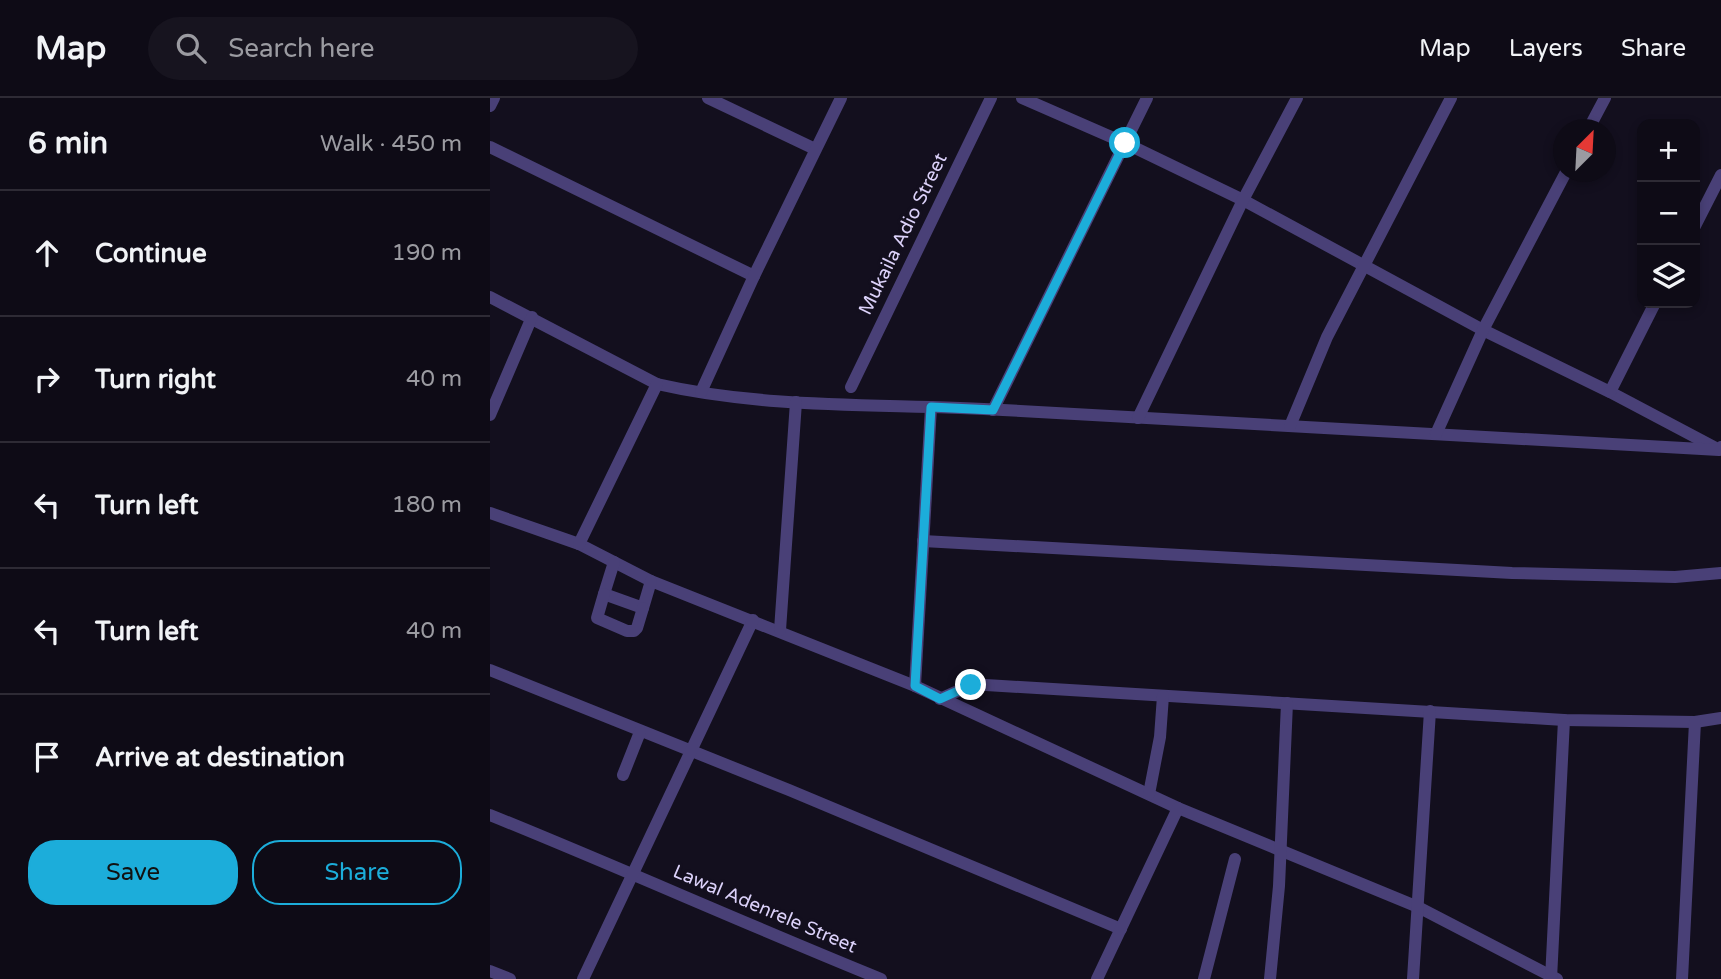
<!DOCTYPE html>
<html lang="en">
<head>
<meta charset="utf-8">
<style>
  :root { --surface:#0e0b16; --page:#17141f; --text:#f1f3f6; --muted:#9b9ba1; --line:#2e2b35; --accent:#1cadda }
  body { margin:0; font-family:"Varela Round",sans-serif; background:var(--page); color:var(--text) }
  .controls { position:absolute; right:21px; top:21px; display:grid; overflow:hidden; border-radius:14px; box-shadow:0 4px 10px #0003 }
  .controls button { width:63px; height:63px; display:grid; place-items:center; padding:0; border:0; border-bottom:2px solid var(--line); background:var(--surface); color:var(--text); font:35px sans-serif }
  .compass { position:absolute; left:1063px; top:21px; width:63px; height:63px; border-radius:50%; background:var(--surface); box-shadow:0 4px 10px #0003; rotate:24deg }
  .stop { position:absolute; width:21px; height:21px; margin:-16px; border:5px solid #1cadda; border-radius:50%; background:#fff }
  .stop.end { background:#1cadda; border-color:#fff; box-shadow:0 2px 7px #0008 }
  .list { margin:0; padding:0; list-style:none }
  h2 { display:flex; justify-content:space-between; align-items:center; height:91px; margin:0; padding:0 28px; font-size:30px }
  h2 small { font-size:23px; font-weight:400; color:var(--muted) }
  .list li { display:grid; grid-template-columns:46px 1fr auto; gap:21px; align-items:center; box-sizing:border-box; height:126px; padding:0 28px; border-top:2px solid var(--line) }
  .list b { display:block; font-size:26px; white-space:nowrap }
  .list em { font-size:23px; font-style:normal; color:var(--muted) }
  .actions { display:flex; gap:14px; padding:21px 28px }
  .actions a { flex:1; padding:16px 0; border:2px solid var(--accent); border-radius:28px; text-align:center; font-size:24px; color:var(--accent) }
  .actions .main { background:var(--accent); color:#111 }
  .icon { flex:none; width:38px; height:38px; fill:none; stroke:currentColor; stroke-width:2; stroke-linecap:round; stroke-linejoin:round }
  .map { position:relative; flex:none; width:1231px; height:881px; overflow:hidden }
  header { display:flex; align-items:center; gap:42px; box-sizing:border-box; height:98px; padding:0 35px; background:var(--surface); border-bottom:2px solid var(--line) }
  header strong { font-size:33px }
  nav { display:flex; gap:38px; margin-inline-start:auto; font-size:24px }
  .search { width:490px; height:63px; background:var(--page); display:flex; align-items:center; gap:18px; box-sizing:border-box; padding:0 24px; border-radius:38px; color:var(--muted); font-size:26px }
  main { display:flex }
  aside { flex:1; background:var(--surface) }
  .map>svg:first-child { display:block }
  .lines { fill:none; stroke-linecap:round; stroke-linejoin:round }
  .minor { stroke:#494077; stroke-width:12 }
  .route { stroke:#1cadda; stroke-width:9 }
  .labels { text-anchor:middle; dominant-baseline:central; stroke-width:6; stroke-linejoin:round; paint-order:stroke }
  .street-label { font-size:19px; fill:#dbd1f9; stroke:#130f1e }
</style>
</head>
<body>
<header>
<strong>Map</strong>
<div class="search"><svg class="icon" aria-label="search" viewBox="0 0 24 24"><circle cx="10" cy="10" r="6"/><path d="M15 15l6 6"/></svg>Search here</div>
<nav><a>Map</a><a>Layers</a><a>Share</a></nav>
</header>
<main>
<aside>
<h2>6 min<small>Walk · 450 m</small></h2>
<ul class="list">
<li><svg class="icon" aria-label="ahead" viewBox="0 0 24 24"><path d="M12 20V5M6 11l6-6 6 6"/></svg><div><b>Continue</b></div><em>190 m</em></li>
<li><svg class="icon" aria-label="right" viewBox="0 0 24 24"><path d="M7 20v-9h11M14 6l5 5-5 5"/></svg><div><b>Turn right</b></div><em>40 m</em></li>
<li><svg class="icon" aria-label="left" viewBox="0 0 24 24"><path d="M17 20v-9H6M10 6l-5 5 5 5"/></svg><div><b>Turn left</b></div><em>180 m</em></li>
<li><svg class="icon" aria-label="left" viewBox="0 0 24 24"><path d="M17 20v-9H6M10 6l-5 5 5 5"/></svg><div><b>Turn left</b></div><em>40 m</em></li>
<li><svg class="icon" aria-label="arrive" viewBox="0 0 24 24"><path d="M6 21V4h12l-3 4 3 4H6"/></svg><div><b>Arrive at destination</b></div></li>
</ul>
<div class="actions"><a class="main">Save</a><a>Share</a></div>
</aside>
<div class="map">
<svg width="1231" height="881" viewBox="0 0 1231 881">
  <rect width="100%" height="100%" fill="#130f1e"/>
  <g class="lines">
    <!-- minor -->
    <g class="minor">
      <path d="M218,0L325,51"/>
      <path d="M532,0L635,45L753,102L993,232L1120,294L1224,349"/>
      <path d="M0,8L4,0"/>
      <path d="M1098,32L1115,0"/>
      <path d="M0,49L264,178"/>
      <path d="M1205,128L1231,77"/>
      <path d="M0,199L167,286C280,312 398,305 513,312C752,326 991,338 1229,352L1231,349"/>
      <path d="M361,289L501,0"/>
      <path d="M211,294L264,178L351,0"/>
      <path d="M1120,294L1165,205"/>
      <path d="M503,312L657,0"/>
      <path d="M0,317L42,219"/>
      <path d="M648,320L753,102L807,0"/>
      <path d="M800,328L837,239L961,0"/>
      <path d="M946,336L993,232L1076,74"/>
      <path d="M0,415L89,446L161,483L425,588L688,710L928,809L1067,881"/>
      <path d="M433,443L1022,475L1185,479L1231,475"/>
      <path d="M89,446L167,286"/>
      <path d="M124,464L114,496L153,510L161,483"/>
      <path d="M114,496L107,520L137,533H144L147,530L153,510"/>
      <path d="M290,532L306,304"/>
      <path d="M0,572L299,692L631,831"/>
      <path d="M425,588L441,309"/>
      <path d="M450,601L481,587H496L1074,622L1205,624L1231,620"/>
      <path d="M133,677L150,634"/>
      <path d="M659,696L670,639L673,598"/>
      <path d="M0,717C131,770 260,828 391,881"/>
      <path d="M0,873L20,881"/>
      <path d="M93,881L263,522"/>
      <path d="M607,881L688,710"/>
      <path d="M714,881L745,761"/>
      <path d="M780,881L789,788L797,605"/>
      <path d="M923,881L940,613"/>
      <path d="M1061,881L1074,622"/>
      <path d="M1192,881L1205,624"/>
    </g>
  </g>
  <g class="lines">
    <!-- route -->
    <path class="route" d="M481,587L450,601L425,588L441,309L503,312L635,45"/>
  </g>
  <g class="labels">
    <!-- street labels -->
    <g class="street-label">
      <text transform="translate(413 136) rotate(-64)">Mukaila Adio Street</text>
      <text transform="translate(275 811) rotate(23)">Lawal Adenrele Street</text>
    </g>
  </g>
</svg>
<div class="controls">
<button>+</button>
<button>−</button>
<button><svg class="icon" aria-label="layers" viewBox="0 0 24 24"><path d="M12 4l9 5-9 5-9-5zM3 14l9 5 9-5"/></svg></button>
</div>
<svg class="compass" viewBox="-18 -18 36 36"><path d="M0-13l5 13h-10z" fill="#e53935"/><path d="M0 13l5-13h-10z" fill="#9b9ba1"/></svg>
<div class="stop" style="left:635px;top:45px"></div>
<div class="stop end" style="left:481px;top:587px"></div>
</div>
</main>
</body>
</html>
